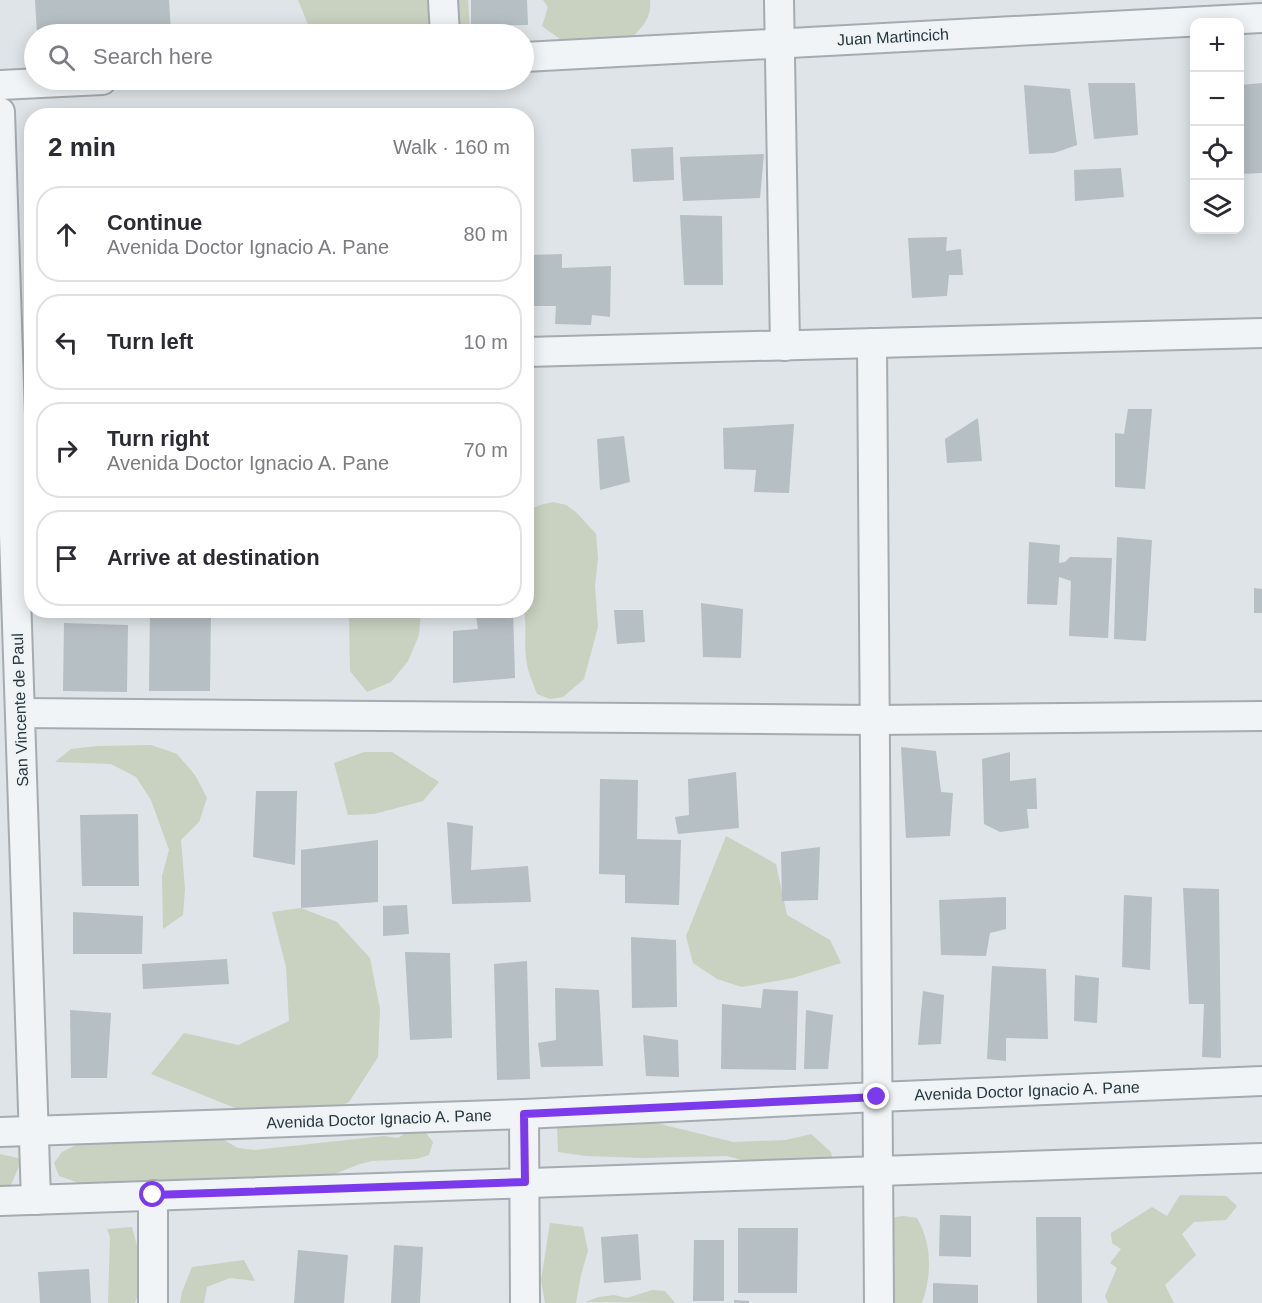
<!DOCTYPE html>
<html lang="en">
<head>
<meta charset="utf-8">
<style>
  :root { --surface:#fff; --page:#f2f2f3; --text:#2b2b33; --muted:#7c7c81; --line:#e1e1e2 }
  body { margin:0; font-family:Helvetica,sans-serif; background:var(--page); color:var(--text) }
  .controls { position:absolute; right:18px; top:18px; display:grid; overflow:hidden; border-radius:12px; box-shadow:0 3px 15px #0003 }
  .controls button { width:54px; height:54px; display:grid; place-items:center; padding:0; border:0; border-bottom:2px solid var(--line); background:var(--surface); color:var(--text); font:30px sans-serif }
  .stop { position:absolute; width:18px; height:18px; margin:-14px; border:4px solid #7c3aed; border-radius:50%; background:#fff }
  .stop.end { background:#7c3aed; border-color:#fff; box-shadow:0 2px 6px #0008 }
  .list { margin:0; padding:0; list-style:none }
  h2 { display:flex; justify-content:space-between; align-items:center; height:78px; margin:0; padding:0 24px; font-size:26px }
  h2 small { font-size:20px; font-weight:400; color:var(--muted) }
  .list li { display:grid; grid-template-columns:39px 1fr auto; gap:18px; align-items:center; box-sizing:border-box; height:96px; margin:0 12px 12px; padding:0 12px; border:2px solid var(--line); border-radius:24px }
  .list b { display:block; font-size:22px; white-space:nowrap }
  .list p { margin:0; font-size:20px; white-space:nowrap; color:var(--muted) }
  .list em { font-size:20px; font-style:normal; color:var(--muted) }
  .icon { flex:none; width:33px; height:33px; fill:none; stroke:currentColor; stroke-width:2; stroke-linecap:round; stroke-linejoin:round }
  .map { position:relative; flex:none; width:1262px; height:1303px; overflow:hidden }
  .search { position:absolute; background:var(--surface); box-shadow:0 3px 15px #0003; left:24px; top:24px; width:510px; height:66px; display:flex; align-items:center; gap:15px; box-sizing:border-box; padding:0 21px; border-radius:33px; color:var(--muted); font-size:22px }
  .panel { position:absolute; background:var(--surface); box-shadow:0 3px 15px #0003; left:24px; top:108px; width:510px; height:510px; border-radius:24px }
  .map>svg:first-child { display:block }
  .green { fill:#c9d1c0 }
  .building { fill:#b6bfc4 }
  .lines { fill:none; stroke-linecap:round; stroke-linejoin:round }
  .street-casing { stroke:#a4acb1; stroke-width:32 }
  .street { stroke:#f1f4f6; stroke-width:28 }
  .route { stroke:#7c3aed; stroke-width:8 }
  .labels { text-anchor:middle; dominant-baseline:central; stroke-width:5; stroke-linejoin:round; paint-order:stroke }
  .street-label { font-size:16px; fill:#28363d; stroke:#eef3f5 }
</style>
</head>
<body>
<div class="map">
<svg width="1262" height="1303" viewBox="0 0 1262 1303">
  <rect width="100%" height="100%" fill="#dee4e7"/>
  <!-- green -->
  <g class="green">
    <path d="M298,0H427L435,13L429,34H312Z"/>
    <path d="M446,0H468L470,30L465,34H445Z"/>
    <path d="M543,0H650C652,18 642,27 630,40L564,42L542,26L548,7Z"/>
    <path d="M553,502L566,505L576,512L596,534L598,558L595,586L598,627L584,679L563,697L550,699L537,694C533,682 527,671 526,658C524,642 527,626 524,611L526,610L527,511L540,505Z"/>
    <path d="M349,611H421L419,635L408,661L391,682L367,692L350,671Z"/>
    <path d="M151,745L177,754L195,775L207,798L199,822L181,840L185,889L183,915L163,929L162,876L169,850L151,800L136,777L111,764L55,762L71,749L98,746Z"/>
    <path d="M364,752H392L439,782L423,801L374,814L348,815L334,763Z"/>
    <path d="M726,836L776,864L787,915L830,940L841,963L793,978L742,987L717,979L693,963L686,936Z"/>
    <path d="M301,908L337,922L370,958L380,1009L378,1057L349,1102L303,1125L250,1114L151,1074L184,1033L238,1045L289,1021L286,967L272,912Z"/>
    <path d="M608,1111L733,1142L786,1140L811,1134L831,1152L836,1179L779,1170L727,1156L642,1158L586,1156L558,1152L557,1125Z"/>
    <path d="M412,1129L425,1132L433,1142L429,1155L416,1159L372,1161L360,1164L319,1180L251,1201L213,1209L185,1206L96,1189L59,1176L54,1163L62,1152L74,1146L101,1137L213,1134L238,1148L254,1150L384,1136L398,1138Z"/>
    <path d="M0,1154L22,1159L11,1185L0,1188Z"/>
    <path d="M1180,1195L1226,1196L1237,1206L1226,1220L1194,1222L1182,1234L1196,1255L1165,1285L1174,1303H1108L1105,1296L1117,1268L1110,1263L1121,1249L1112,1243L1111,1233L1152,1207L1167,1216Z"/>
    <path d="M903,1216L917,1218C932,1244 932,1275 922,1303H872L890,1218Z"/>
    <path d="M550,1223L583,1227L588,1251L581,1275L576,1303H545L541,1280Z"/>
    <path d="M132,1227L145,1276L135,1303H108L110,1237L107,1229Z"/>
    <path d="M244,1260L255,1281L230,1278L207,1287L204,1303H180L182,1292L192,1267Z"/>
    <path d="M652,1290L665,1291L675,1303L585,1302L599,1297L614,1295L627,1298Z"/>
  </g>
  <!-- building -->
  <g class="building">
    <path d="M35,0H169L171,34H37Z"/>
    <path d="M471,0H527L528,25L471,26Z"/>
    <path d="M1088,83H1135L1138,135L1094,139Z"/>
    <path d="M1262,83V173L1240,174V85Z"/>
    <path d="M1024,85L1070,89L1077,145L1054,153L1029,154Z"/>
    <path d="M307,111V116H268V114Z"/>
    <path d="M235,112V116H215V113Z"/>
    <path d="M673,147L674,180L633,182L631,149Z"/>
    <path d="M764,154L760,198L683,201L680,157Z"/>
    <path d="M1121,168L1124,197L1075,201L1074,170Z"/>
    <path d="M680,215L722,216L723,285H684Z"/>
    <path d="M947,237L946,251L961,249L963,275H949L947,296L912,298L908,238Z"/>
    <path d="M562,254V268L611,266L610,317L592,315L591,325L555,324L556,306H530V255Z"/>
    <path d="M1128,409H1152L1145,489L1115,487V433L1124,434Z"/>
    <path d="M978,418L982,461L947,463L945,439Z"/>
    <path d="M794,424L789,493L754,492L756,470L724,469L723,428Z"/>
    <path d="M624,436L630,482L600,490L597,439Z"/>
    <path d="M1117,537L1152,540L1146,641L1114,639Z"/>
    <path d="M1029,542L1060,545L1059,563L1065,562L1070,557L1112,558L1108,638L1069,636L1071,581L1059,577L1057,605L1027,604Z"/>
    <path d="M1254,588L1262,589V613H1254Z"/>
    <path d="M701,603L743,609L741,658L703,657Z"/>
    <path d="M59,610H133V616L59,618Z"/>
    <path d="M150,610H211L210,691H149Z"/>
    <path d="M475,610H513L515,678L453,683V631L478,629Z"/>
    <path d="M614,610H643L645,642L617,644Z"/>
    <path d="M64,623L128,625L127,692L63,691Z"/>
    <path d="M901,747L936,751L941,792L953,793L950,836L906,838Z"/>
    <path d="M1010,752V781L1036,778L1037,809H1027L1029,828L1000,832L984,824L982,759Z"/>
    <path d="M736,772L739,828L678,834L675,817L689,815L688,779Z"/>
    <path d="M600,779L638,780L637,839L681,840L679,905L625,903V875L599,874Z"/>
    <path d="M256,791H297L295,865L253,857Z"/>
    <path d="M138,814L139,886H82L80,815Z"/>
    <path d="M447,822L473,826L471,870L528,866L531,902L452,904Z"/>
    <path d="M378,840V902L301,908V850Z"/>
    <path d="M820,847L818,900L782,901L781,852Z"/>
    <path d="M1183,888L1219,889L1221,1058L1202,1057L1204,1004H1189Z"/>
    <path d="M1124,895L1152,897L1150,970L1122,967Z"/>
    <path d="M1006,897V929L990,933L986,956L941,955L939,900Z"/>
    <path d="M407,905L409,934L383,936V906Z"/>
    <path d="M73,912L143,916L142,954H73Z"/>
    <path d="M631,937L676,940L677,1007L632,1008Z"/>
    <path d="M405,952L450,953L452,1038L410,1040Z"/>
    <path d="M227,959L229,984L143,989L142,964Z"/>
    <path d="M527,961L530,1079L497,1080L494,964Z"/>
    <path d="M992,966L1046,969L1048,1039L1006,1038V1061L987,1059Z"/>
    <path d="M1075,975L1099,978L1097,1023L1074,1021Z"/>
    <path d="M555,988L599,990L603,1066L541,1067L538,1043L556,1040Z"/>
    <path d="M763,989L798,991L796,1070L721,1069L722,1004L761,1008Z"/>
    <path d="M923,991L944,995L941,1044L918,1045Z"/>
    <path d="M70,1010L111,1013L107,1078H71Z"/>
    <path d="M806,1010L833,1015L828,1069H804Z"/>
    <path d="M643,1035L678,1040L679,1077L646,1076Z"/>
    <path d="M940,1215L971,1216V1257L939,1256Z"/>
    <path d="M1036,1217H1081L1082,1303H1037Z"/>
    <path d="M738,1228H798L797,1293H738Z"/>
    <path d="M638,1234L641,1280L604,1283L601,1237Z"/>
    <path d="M694,1240H724V1301H693Z"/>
    <path d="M394,1245L423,1247L420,1303H391Z"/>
    <path d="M298,1250L348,1255L344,1303H294Z"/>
    <path d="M89,1269L91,1303H40L38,1272Z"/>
    <path d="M933,1283L978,1285V1303H933Z"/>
    <path d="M734,1300L749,1301V1303H734Z"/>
  </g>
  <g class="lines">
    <!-- street casing -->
    <g class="street-casing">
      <g id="street">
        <path d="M443,0L445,34"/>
        <path d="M779,0L785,346"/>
        <path d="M524,57L1262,18"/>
        <path d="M0,85L102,80"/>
        <path d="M0,112L36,1200"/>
        <path d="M872,343L879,1303"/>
        <path d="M526,352L1262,333"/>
        <path d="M20,713L875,720L1262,716"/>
        <path d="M524,1114L525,1303"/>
        <path d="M0,1132L524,1114L877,1097L1262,1081"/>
        <path d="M153,1195V1303"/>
        <path d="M0,1201L1262,1158"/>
      </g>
    </g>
    <!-- street -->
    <use href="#street" class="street"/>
  </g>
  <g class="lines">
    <!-- route -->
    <path class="route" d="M153,1195L525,1182L524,1114L877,1097"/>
  </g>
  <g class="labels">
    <!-- street labels -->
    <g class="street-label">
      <text transform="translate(893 37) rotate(-3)">Juan Martincich</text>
      <text transform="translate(20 710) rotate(-92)">San Vincente de Paul</text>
      <text transform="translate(1027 1091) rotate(-2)">Avenida Doctor Ignacio A. Pane</text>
      <text transform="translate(379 1119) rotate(-2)">Avenida Doctor Ignacio A. Pane</text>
    </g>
  </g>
</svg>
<div class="controls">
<button>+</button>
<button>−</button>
<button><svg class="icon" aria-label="locate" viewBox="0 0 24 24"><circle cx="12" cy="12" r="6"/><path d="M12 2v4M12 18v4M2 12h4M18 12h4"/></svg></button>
<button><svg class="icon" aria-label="layers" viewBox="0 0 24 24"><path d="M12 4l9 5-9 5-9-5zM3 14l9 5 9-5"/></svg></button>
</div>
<div class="stop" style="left:153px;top:1195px"></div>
<div class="stop end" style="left:877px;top:1097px"></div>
<div class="search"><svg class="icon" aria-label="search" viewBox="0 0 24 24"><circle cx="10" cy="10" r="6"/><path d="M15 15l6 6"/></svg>Search here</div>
<section class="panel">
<h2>2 min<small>Walk · 160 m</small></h2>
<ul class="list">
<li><svg class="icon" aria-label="ahead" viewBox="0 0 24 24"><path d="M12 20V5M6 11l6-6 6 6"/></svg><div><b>Continue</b><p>Avenida Doctor Ignacio A. Pane</p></div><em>80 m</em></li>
<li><svg class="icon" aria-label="left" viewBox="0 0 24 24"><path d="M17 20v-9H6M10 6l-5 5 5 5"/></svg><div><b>Turn left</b></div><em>10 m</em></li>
<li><svg class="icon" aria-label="right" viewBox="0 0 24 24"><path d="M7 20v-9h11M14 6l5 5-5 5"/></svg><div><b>Turn right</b><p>Avenida Doctor Ignacio A. Pane</p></div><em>70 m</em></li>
<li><svg class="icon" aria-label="arrive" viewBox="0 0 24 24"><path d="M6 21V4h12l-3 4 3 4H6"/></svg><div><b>Arrive at destination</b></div></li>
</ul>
</section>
</div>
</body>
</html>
